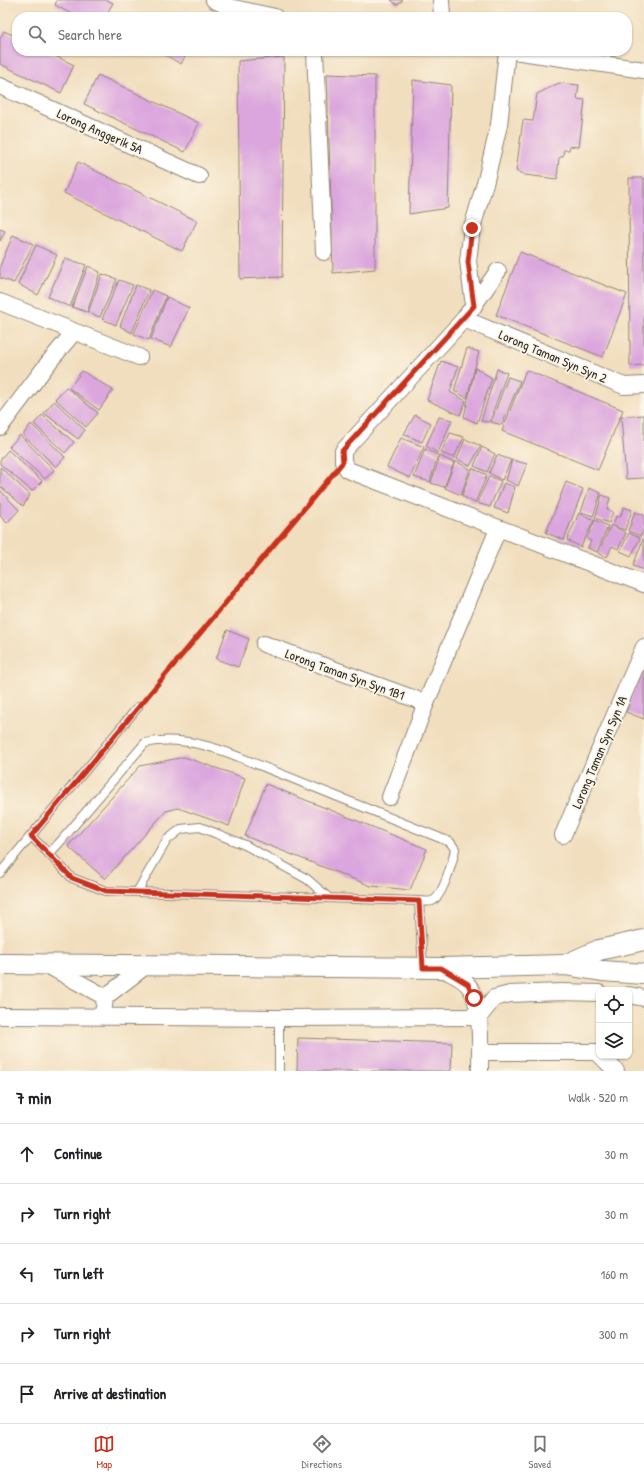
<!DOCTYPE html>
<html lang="en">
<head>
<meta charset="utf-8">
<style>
  :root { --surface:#fff; --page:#f6f6f6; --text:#202124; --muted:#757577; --line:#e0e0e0; --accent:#c8321e }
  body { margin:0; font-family:"Patrick Hand",sans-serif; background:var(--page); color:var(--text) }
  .controls { position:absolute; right:12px; bottom:12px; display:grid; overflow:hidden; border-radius:8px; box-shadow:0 1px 3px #0004 }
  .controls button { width:36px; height:36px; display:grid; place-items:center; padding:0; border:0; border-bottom:1px solid var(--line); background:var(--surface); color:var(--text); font:20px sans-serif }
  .stop { position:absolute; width:12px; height:12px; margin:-9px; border:3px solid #c8321e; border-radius:50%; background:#fff }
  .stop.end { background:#c8321e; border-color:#fff; box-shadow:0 1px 4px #0008 }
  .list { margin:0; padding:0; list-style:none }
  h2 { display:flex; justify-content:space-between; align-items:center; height:52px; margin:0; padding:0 16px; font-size:17px }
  h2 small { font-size:13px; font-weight:400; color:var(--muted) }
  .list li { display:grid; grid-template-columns:26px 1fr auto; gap:12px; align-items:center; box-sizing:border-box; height:60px; padding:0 16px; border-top:1px solid var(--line) }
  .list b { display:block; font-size:15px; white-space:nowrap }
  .list em { font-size:13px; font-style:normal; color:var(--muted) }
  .icon { flex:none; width:22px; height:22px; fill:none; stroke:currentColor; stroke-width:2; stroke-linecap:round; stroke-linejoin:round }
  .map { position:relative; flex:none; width:644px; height:1071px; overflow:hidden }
  .search { position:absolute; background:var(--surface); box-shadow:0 1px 3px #0004; left:12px; right:12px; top:12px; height:44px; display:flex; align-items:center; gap:10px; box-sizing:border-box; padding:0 14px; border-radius:16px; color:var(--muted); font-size:15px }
  .sheet { height:352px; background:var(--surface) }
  nav { display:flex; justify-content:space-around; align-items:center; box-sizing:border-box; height:56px; border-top:1px solid var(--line); background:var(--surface); font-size:11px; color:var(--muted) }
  nav a { display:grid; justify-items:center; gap:2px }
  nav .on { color:var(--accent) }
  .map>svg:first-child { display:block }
  .building { fill:#dba6de }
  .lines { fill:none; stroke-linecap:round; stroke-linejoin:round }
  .service-casing { stroke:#8e8474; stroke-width:10 }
  .minor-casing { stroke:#8e8474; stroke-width:18 }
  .tertiary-casing { stroke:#8e8474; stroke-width:22 }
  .path { stroke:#8e8474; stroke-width:2.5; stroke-dasharray:1 3; stroke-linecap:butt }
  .service { stroke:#fff; stroke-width:8 }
  .minor { stroke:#fff; stroke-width:16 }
  .tertiary { stroke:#fff; stroke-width:20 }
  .route { stroke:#c8321e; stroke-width:5 }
  .labels { text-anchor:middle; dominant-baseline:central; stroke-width:3.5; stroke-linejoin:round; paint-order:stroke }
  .street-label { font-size:13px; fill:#2b2b2b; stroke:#fcf5e5 }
</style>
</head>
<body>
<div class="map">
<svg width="644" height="1071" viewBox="0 0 644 1071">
  <rect width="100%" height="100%" fill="#fcf5e5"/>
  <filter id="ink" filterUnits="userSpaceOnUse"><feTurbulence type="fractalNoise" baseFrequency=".025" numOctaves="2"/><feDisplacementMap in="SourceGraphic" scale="8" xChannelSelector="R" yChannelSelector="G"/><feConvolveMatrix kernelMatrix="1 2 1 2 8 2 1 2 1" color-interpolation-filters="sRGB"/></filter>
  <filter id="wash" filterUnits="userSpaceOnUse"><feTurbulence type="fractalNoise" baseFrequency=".012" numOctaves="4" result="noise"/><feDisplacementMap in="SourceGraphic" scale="16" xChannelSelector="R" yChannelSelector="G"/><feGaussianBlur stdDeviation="0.9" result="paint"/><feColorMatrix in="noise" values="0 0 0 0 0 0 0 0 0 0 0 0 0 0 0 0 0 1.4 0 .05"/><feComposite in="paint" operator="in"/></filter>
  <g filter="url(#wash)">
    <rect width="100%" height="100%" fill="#f1debe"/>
    <g id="blocks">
      <!-- building -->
      <g class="building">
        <path d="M57,0H107L113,3L105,17H77L55,5Z"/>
        <path d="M391,0H403L397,5Z"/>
        <path d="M4,31L17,37V51H45L74,65L61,93L0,64V39Z"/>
        <path d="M158,51H188L181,64Z"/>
        <path d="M284,57L282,277L240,279L238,61Z"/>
        <path d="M327,74L375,76V269L333,273Z"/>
        <path d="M98,75L199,123L185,152L84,104Z"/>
        <path d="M413,80L451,85L448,208L409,214Z"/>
        <path d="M559,83L579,85L577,99L585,100L579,147L570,146L569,150H564L563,156L559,158L557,179L525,175L516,171L523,120L533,121L537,94Z"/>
        <path d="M78,162L197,221L182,251L64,193Z"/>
        <path d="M629,178H644V365L630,366Z"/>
        <path d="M0,229L5,231L0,241Z"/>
        <path d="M13,235L33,244L14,283L0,278V266Z"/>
        <path d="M36,245L57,255L38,295L18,284Z"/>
        <path d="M520,252L627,294L603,357L496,315Z"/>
        <path d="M65,258L86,265L70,307L48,297Z"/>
        <path d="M88,266L100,272L87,312L72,307Z"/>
        <path d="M102,274L117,279L100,317L88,313Z"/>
        <path d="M119,280L133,285L116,325L102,319Z"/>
        <path d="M136,285L149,290L132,333L120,326Z"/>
        <path d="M152,290L166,296L149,340L134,334Z"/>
        <path d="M167,297L189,308L171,347L151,339Z"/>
        <path d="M467,348L479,352L467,398L454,391Z"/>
        <path d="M441,361L458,367L450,392L466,401L460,415L427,400Z"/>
        <path d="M475,368L492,378L477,423L464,417Z"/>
        <path d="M497,369L507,373L489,422L481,421Z"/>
        <path d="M526,370L623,410L598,470L502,431Z"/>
        <path d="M82,371L113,390L99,410L69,388Z"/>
        <path d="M508,377L520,381L502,425L491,422Z"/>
        <path d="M66,387L98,413L86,427L55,399Z"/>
        <path d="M54,401L85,430L78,439L44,413Z"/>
        <path d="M42,415L74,442L65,453L34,424Z"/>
        <path d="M415,415L431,423L422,442L404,434Z"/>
        <path d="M644,415V478L626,479L621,417Z"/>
        <path d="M439,417L452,420L438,453L426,446Z"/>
        <path d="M31,424L65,457L56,467L23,435Z"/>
        <path d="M450,433L464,437L454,458L441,453Z"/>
        <path d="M20,435L54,470L45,479L9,447Z"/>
        <path d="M401,438L424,447L410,478L387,467Z"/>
        <path d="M465,439L481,446L470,466L457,459Z"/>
        <path d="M482,447L495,454L487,472L474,466Z"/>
        <path d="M425,449L438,455L430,482L414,477Z"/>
        <path d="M8,450L42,481L32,491L0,464V460Z"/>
        <path d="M497,455L511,460L502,480L489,473Z"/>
        <path d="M440,456L454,463L444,487L431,483Z"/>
        <path d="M512,460L527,464L518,486L506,480Z"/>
        <path d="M455,461L470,469L461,495L445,488Z"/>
        <path d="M0,467L30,495L23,506L0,486Z"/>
        <path d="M472,468L487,475L475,503L462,496Z"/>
        <path d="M489,476L501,481L490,507L477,503Z"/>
        <path d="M566,482L583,489L564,540L546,533Z"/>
        <path d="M504,483L515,487L508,513L494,508Z"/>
        <path d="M589,488L601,493L593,516L581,512Z"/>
        <path d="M0,490L19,510L7,523L0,516Z"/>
        <path d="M602,495L610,498L607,509L613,512L609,523L595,518Z"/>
        <path d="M624,507L632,510L625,530L613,526L616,516L620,517Z"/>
        <path d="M635,512L644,515V528L641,536L628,531Z"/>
        <path d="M579,513L594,520L581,547L567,540Z"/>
        <path d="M595,520L608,526L597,552L588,548L591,541L587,539Z"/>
        <path d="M611,525L626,533L618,549L612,546L607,557L598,553Z"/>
        <path d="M629,533L640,538L631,556L620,551Z"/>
        <path d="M644,537V570L633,566Z"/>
        <path d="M227,630L249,639L238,667L216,659Z"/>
        <path d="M644,664V719L626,712Z"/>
        <path d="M184,757L245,778L229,826L178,808L166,811L105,879L68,846L140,766Z"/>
        <path d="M266,784L427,849L410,890L371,886L245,836Z"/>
        <path d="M298,1038L452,1043L451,1071H297Z"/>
      </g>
    </g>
  </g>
  <g filter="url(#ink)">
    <use href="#blocks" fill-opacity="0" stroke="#8e8474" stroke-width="1"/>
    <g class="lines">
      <!-- service casing -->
      <g class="service-casing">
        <g id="service">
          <path d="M31,836L49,854"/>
          <path d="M0,873L138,707"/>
          <path d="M137,892L167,840L181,829L200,827L245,845L307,879L329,898"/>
          <path d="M419,901C423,901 428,902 432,901C443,897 453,860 455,849L450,842L239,757C210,745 175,736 145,743L60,842L49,854L72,878L106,891L419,901L423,967"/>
          <path d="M279,1071V1018"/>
        </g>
      </g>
      <!-- minor casing -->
      <g class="minor-casing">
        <g id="minor">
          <path d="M214,0L229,7L275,17"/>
          <path d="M441,0L442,17"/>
          <path d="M315,51L324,252"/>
          <path d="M514,51L644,70"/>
          <path d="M0,86L199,176"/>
          <path d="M498,271L464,319L343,451V462L348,470L644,584"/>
          <path d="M0,302L139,357"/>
          <path d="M474,306L468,261L472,228L486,180L499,125L507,51"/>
          <path d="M464,319L624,386L644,385"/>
          <path d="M0,427L49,362L74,332"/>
          <path d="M264,644L426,703"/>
          <path d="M390,797L426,703L498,529"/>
          <path d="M563,835L644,647"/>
          <path d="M47,965L105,997"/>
          <path d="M441,968C449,973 461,977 467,984C483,999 480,1050 480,1071"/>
          <path d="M629,995L644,998"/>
          <path d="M0,1016L279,1018L479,1017"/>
          <path d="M103,1016L105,997L147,965"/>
          <path d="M479,1017L494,998L510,994L561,992L599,993"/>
          <path d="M480,1052H597L599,1054"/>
          <path d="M601,1056L616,1071"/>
        </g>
      </g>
      <!-- tertiary casing -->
      <g class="tertiary-casing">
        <g id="tertiary">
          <path d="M0,964L441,968L565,965L602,971L644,974"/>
          <path d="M565,965L599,950L644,940"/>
        </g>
      </g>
      <!-- path -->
      <path class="path" d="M145,699L332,475"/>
      <!-- service -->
      <use href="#service" class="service"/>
      <!-- minor -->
      <use href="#minor" class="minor"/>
      <!-- tertiary -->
      <use href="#tertiary" class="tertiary"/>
    </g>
  </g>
  <g class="lines" filter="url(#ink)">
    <!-- route -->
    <path class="route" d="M472,228L468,262L474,306L342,451L343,462L31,836L72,878L106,891L419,901L423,968H441L468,984L474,998"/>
  </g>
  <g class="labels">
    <!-- street labels -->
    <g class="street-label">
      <text transform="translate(100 131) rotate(24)">Lorong Anggerik 5A</text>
      <text transform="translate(553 356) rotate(23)">Lorong Taman Syn Syn 2</text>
      <text transform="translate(345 674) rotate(20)">Lorong Taman Syn Syn 1B1</text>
      <text transform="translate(599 752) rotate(-67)">Lorong Taman Syn Syn 1A</text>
    </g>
  </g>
</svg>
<div class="controls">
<button><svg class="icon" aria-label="locate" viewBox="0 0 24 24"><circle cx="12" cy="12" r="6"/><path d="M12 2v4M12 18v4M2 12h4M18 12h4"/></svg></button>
<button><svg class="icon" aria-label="layers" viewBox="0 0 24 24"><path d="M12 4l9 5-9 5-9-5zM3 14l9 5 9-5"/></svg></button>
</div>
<div class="stop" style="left:474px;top:998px"></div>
<div class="stop end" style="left:472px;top:228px"></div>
<div class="search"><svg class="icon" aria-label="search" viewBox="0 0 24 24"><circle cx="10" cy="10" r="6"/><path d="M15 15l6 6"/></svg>Search here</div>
</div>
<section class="sheet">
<h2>7 min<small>Walk · 520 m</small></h2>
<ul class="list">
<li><svg class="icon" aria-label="ahead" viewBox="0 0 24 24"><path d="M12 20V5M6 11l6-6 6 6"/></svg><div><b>Continue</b></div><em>30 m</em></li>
<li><svg class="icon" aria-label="right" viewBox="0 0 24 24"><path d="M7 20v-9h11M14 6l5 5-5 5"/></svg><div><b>Turn right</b></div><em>30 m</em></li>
<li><svg class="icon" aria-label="left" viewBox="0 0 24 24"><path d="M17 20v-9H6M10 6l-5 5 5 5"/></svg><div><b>Turn left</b></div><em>160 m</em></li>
<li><svg class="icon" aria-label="right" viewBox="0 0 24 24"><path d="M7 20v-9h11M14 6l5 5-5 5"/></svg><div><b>Turn right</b></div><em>300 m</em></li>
<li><svg class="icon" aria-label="arrive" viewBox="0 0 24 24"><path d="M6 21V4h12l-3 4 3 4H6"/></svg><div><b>Arrive at destination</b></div></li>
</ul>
</section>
<nav>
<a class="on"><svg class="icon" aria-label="map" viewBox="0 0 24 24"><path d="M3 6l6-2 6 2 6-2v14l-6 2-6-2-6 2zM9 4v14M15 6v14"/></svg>Map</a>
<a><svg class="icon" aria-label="directions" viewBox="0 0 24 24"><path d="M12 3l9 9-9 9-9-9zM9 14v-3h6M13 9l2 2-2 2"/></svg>Directions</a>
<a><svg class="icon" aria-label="saved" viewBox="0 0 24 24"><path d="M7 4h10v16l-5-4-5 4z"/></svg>Saved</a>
</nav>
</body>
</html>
